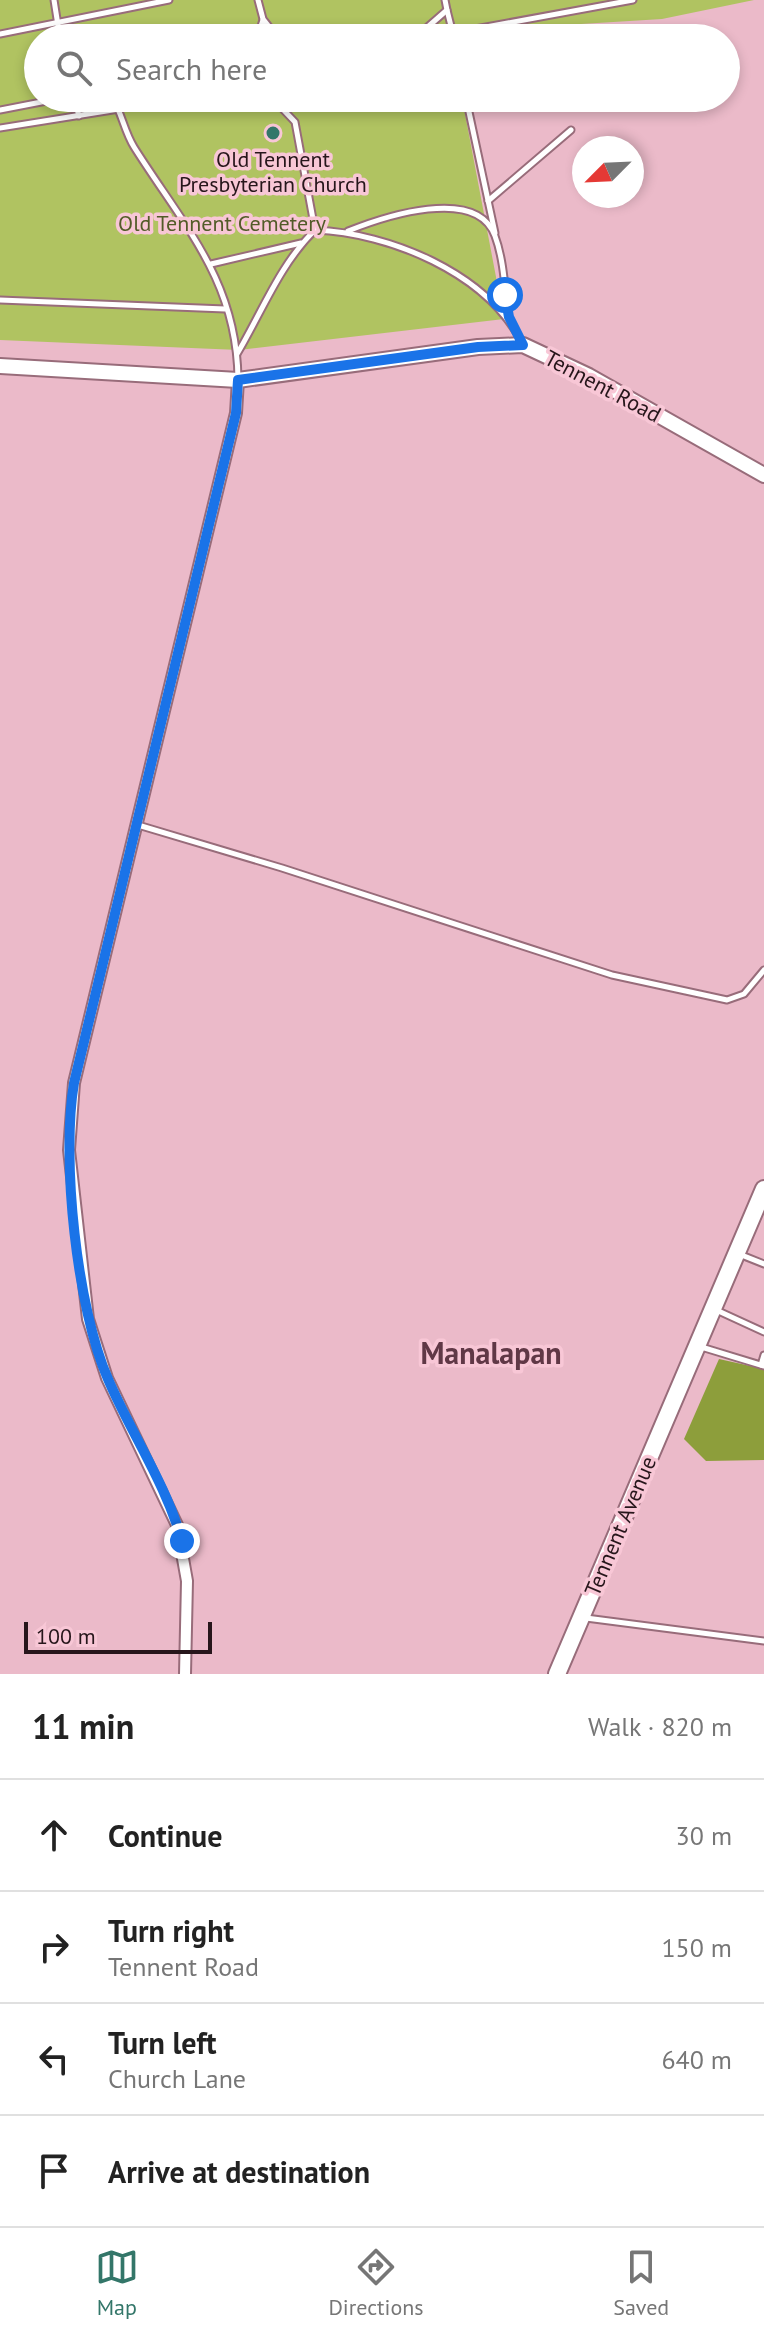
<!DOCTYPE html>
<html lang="en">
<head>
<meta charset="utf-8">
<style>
  :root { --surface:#fff; --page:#f2f2f2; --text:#222; --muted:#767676; --line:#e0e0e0; --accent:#337669 }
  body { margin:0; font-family:"PT Sans",sans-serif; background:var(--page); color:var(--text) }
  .compass { position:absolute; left:572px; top:136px; width:72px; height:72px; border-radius:50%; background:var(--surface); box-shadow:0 4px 12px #0003; rotate:246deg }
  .scale { position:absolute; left:24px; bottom:20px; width:188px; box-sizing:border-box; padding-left:8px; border:4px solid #27161b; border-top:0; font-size:22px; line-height:28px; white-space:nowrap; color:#27161b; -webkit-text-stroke:6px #f8c7d6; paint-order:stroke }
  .stop { position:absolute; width:24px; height:24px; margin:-18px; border:6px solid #1a73e8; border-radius:50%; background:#fff }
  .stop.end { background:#1a73e8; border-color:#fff; box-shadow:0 2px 8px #0008 }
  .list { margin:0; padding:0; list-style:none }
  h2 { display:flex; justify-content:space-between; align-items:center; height:104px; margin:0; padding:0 32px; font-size:34px }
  h2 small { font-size:26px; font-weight:400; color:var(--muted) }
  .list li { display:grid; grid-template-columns:52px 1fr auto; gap:24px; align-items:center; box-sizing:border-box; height:112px; padding:0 32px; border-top:2px solid var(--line) }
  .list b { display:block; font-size:30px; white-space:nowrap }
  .list p { margin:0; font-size:26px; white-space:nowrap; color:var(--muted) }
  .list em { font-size:26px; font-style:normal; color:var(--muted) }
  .icon { flex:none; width:44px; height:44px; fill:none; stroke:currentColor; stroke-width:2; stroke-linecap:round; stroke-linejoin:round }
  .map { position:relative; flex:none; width:764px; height:1674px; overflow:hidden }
  .search { position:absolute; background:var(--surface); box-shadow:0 4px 12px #0003; left:24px; right:24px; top:24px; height:88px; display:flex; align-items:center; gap:20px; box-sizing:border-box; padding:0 28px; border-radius:44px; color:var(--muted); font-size:30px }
  .sheet { height:552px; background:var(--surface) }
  nav { display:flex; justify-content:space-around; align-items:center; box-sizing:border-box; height:112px; border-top:2px solid var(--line); background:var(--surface); font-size:22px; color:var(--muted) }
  nav a { display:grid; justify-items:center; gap:4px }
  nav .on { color:var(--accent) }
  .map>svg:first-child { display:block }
  .green { fill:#b0c361 }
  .forest { fill:#8d9e3b }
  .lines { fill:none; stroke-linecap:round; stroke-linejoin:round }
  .service-casing { stroke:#986c7a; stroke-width:9 }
  .minor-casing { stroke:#986c7a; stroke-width:14 }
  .tertiary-casing { stroke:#986c7a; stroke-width:18 }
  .primary-casing { stroke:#986c7a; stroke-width:20 }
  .service { stroke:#fff; stroke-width:5 }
  .minor { stroke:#fff; stroke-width:10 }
  .tertiary { stroke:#fff; stroke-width:14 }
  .primary { stroke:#fff; stroke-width:16 }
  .route { stroke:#1a73e8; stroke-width:10 }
  .poi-dot { fill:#337669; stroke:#f8c7d6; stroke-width:3 }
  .labels { text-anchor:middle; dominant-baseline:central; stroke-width:7; stroke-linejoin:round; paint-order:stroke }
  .poi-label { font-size:22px; fill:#27161b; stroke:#f8c7d6 }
  .park-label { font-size:22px; fill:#525b28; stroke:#f8c7d6 }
  .street-label { font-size:22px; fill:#27161b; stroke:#f8c7d6 }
  .district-label { font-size:30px; font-weight:bold; fill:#603846; stroke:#f8c7d6 }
</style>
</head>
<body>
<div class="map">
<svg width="764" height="1674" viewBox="0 0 764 1674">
  <rect width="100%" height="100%" fill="#ebbac9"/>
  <!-- green -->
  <path class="green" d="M0,0H754L662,19L449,32V38H38V98H462L504,319L239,350L0,340Z"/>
  <!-- forest -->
  <path class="forest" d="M719,1359L764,1369V1460L706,1461L684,1439Z"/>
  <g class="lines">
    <!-- service casing -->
    <g class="service-casing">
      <g id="service">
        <path d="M54,0L60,38"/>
        <path d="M258,0L263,19L278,38"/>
        <path d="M447,10L454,38"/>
        <path d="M423,31L447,10L445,0"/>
        <path d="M453,33L633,0"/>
        <path d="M0,34L169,0"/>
        <path d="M257,38L263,20"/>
        <path d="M391,38L423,31L450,38"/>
        <path d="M74,98L79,116"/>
        <path d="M112,98C121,110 124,131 134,147C183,225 237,280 238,379"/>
        <path d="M261,98L275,101L295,122L315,230"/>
        <path d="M466,98L495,233"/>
        <path d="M0,110L62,98"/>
        <path d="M0,128L119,109L125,98"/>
        <path d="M488,201L571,130"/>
        <path d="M348,231C383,217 477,185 495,236C504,260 505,291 508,316"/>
        <path d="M211,264L301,243"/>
        <path d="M0,300L225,309"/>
        <path d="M237,354C262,312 280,264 315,230C390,233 486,273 521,341"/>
        <path d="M138,825L282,868L612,975L727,1000L744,994L764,970"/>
        <path d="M739,1254L764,1264"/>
        <path d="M714,1309L764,1332"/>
        <path d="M698,1346L764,1366"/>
        <path d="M761,1365L764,1355"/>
        <path d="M586,1618L764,1641"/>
      </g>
    </g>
    <!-- minor casing -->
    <g class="minor-casing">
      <path id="minor" d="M185,1674L187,1581L177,1525L107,1378L88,1319L69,1150L74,1083L236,413L238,380"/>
    </g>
    <!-- tertiary casing -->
    <g class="tertiary-casing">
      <path id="tertiary" d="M0,366L238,380L478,347L523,345L589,376L764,475"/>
    </g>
    <!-- primary casing -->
    <g class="primary-casing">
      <path id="primary" d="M557,1674L764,1189"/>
    </g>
    <!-- service -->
    <use href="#service" class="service"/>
    <!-- minor -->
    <use href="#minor" class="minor"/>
    <!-- tertiary -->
    <use href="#tertiary" class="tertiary"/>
    <!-- primary -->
    <use href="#primary" class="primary"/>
  </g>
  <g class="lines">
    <!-- route -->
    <path class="route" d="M182,1541C166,1484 131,1433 108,1379C77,1309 61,1159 74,1083L236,413L238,380L478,347L523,345L509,317L505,295"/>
  </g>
  <!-- markers -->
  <circle class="poi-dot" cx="273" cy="133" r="8"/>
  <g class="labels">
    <!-- poi labels -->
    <g class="poi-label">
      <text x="273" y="159">Old Tennent<tspan x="273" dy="25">Presbyterian Church</tspan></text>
    </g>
    <!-- park labels -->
    <g class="park-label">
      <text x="222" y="223">Old Tennent Cemetery</text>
    </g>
    <!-- street labels -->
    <g class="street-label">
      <text transform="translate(603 386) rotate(28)">Tennent Road</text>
      <text transform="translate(620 1526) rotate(-67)">Tennent Avenue</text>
    </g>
    <!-- district labels -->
    <g class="district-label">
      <text x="491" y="1352">Manalapan</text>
    </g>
  </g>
</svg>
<svg class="compass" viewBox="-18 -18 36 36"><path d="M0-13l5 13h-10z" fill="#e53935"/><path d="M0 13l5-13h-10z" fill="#767676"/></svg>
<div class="scale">100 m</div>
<div class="stop" style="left:505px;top:295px"></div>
<div class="stop end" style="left:182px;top:1541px"></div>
<div class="search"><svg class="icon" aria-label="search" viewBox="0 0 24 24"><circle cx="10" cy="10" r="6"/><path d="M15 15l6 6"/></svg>Search here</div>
</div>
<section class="sheet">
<h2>11 min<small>Walk · 820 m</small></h2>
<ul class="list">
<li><svg class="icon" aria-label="ahead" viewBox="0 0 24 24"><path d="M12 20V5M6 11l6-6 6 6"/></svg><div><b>Continue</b></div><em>30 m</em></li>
<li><svg class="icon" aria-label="right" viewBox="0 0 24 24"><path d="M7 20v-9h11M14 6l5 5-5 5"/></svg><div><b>Turn right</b><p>Tennent Road</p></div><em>150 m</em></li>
<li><svg class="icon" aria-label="left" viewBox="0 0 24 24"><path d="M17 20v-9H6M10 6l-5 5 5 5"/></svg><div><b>Turn left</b><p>Church Lane</p></div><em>640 m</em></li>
<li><svg class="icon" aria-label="arrive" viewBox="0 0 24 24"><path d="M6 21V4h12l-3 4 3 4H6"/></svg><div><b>Arrive at destination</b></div></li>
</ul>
</section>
<nav>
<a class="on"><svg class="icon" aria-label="map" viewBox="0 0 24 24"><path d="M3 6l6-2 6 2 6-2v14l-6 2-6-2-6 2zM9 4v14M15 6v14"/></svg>Map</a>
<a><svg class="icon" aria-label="directions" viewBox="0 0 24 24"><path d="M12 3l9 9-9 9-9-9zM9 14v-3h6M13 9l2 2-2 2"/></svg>Directions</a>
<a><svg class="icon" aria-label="saved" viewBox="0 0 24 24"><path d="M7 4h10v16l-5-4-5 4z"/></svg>Saved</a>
</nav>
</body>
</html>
